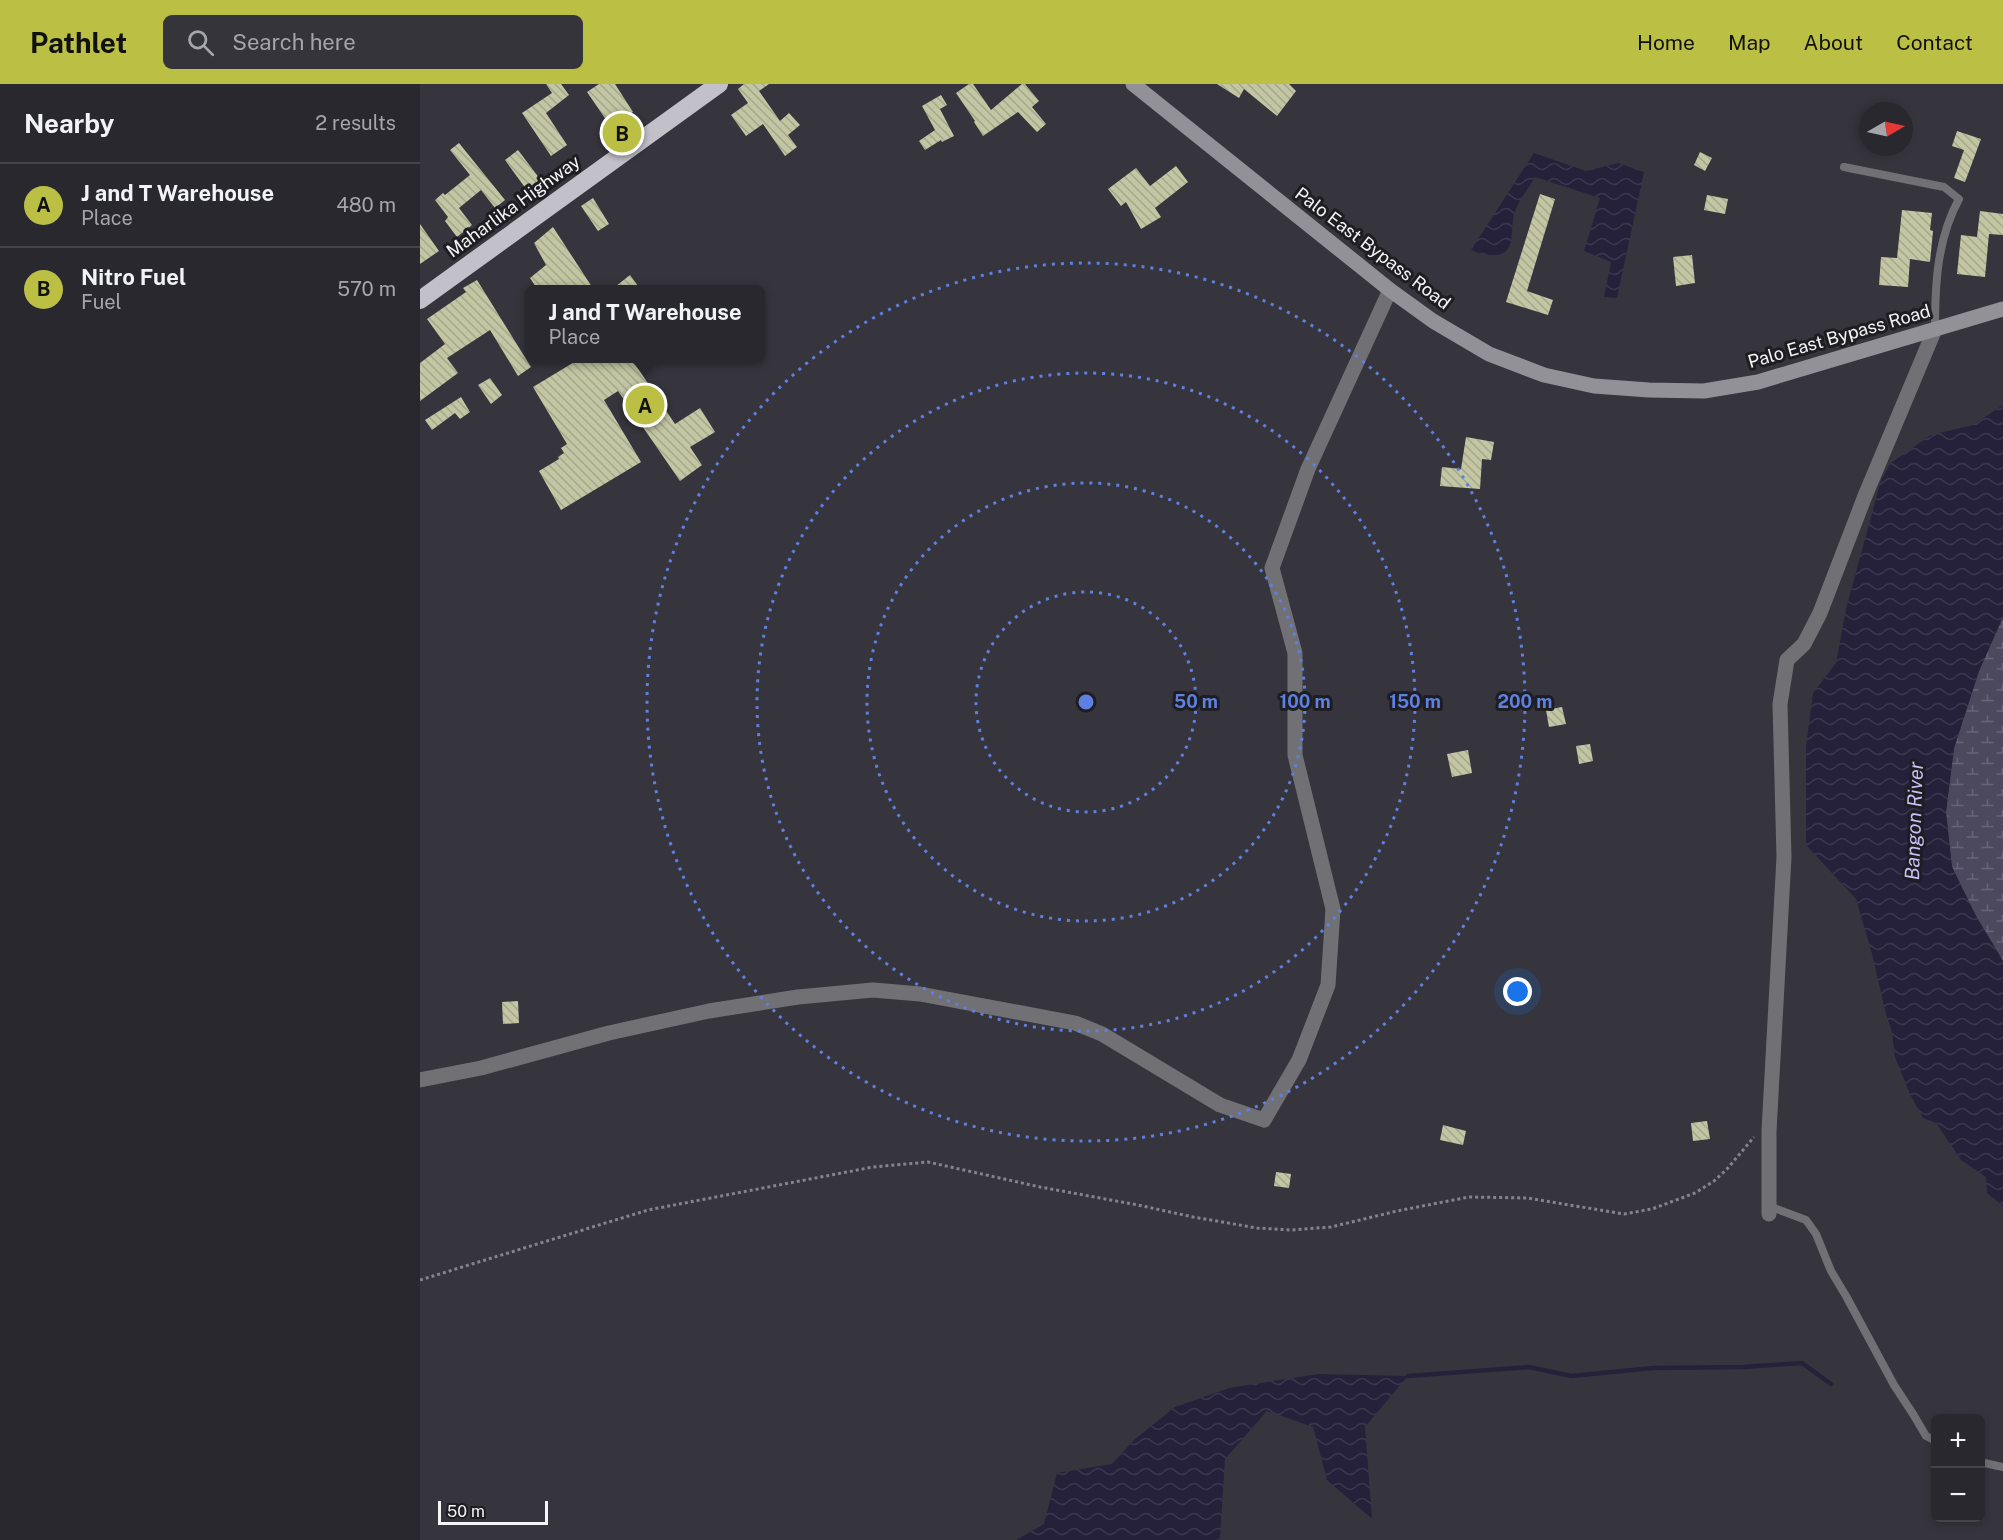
<!DOCTYPE html>
<html lang="en">
<head>
<meta charset="utf-8">
<style>
  :root { --surface:#28282e; --page:#34343a; --text:#f1f3f6; --muted:#a5a6aa; --line:#44444a; --accent:#bbc044 }
  body { margin:0; font-family:"Public Sans",sans-serif; background:var(--page); color:var(--text) }
  .controls { position:absolute; right:18px; bottom:18px; display:grid; overflow:hidden; border-radius:9px; box-shadow:0 3px 9px #0003 }
  .controls button { width:54px; height:54px; display:grid; place-items:center; padding:0; border:0; border-bottom:2px solid var(--line); background:var(--surface); color:var(--text); font:30px sans-serif }
  .compass { position:absolute; left:1439px; top:18px; width:54px; height:54px; border-radius:50%; background:var(--surface); box-shadow:0 3px 9px #0003; rotate:81deg }
  .scale { position:absolute; left:18px; bottom:15px; width:110px; box-sizing:border-box; padding-left:6px; border:3px solid #f5f4f9; border-top:0; font-size:16px; line-height:21px; white-space:nowrap; color:#f5f4f9; -webkit-text-stroke:4px #1e1d21; paint-order:stroke }
  .you { position:absolute; left:1098px; top:908px; width:21px; height:21px; margin:-15px; border:4px solid #fff; border-radius:50%; background:#1a73e8; box-shadow:0 0 0 9px #1a73e833 }
  .badge { display:grid; place-items:center; width:39px; height:39px; border-radius:50%; background:var(--accent); color:#111; font-size:20px; font-weight:700 }
  .pin { position:absolute; translate:-50% -50%; border:3px solid #fff; box-shadow:0 2px 6px #0006 }
  .popup { position:absolute; left:105px; top:201px; width:240px; height:78px; box-sizing:border-box; display:grid; place-content:center; border-radius:9px; background:var(--surface); filter:drop-shadow(0 2px 4px #0005); font-size:20px; white-space:nowrap; color:var(--muted) }
  .popup b { font-size:22px; color:var(--text) }
  .popup::after { content:''; position:absolute; left:50%; top:100%; margin-left:-12px; border:12px solid transparent; border-top-color:var(--surface) }
  .list { margin:0; padding:0; list-style:none }
  h2 { display:flex; justify-content:space-between; align-items:center; height:78px; margin:0; padding:0 24px; font-size:26px }
  h2 small { font-size:20px; font-weight:400; color:var(--muted) }
  .list li { display:grid; grid-template-columns:39px 1fr auto; gap:18px; align-items:center; box-sizing:border-box; height:84px; padding:0 24px; border-top:2px solid var(--line) }
  .list b { display:block; font-size:22px; white-space:nowrap }
  .list p { margin:0; font-size:20px; white-space:nowrap; color:var(--muted) }
  .list em { font-size:20px; font-style:normal; color:var(--muted) }
  .icon { flex:none; width:33px; height:33px; fill:none; stroke:currentColor; stroke-width:2; stroke-linecap:round; stroke-linejoin:round }
  .map { position:relative; flex:none; width:1583px; height:1456px; overflow:hidden }
  header { display:flex; align-items:center; gap:36px; box-sizing:border-box; height:84px; padding:0 30px; background:var(--accent); color:#111 }
  header strong { font-size:28px }
  nav { display:flex; gap:33px; margin-inline-start:auto; font-size:21px }
  .search { width:420px; height:54px; background:var(--page); display:flex; align-items:center; gap:15px; box-sizing:border-box; padding:0 21px; border-radius:9px; color:var(--muted); font-size:22px }
  main { display:flex }
  aside { flex:1; background:var(--surface) }
  .map>svg:first-child { display:block }
  .wetland { fill:url(#wetland-marsh) }
  .water { fill:url(#water-waves) }
  .lines { fill:none; stroke-linecap:round; stroke-linejoin:round }
  .stream { stroke:#25213a; stroke-width:4.5 }
  .building { fill:url(#building-back-hatch) }
  .path { stroke:#85848a; stroke-width:3; stroke-dasharray:3 3; stroke-linecap:butt }
  .lane { stroke:#717175; stroke-width:8 }
  .street { stroke:#717175; stroke-width:15 }
  .secondary { stroke:#929198; stroke-width:15 }
  .highway { stroke:#c2c1ca; stroke-width:18 }
  .ring { fill:none; stroke:#5e80e2; stroke-width:3; stroke-dasharray:3 6 }
  .labels { text-anchor:middle; dominant-baseline:central; stroke-width:6; stroke-linejoin:round; paint-order:stroke }
  .street-label { font-size:18px; fill:#f5f4f9; stroke:#1e1d21 }
  .water-label { font-size:20px; font-style:italic; fill:#c7c0f7; stroke:#1e1d21 }
  .centre { fill:#5e80e2; stroke:#1e1d21; stroke-width:3 }
  .ring-label { font-size:18px; text-anchor:middle; font-weight:bold; fill:#5e80e2; stroke:#1e1d21; stroke-width:6; stroke-linejoin:round; paint-order:stroke }
</style>
</head>
<body>
<header>
<strong>Pathlet</strong>
<div class="search"><svg class="icon" aria-label="search" viewBox="0 0 24 24"><circle cx="10" cy="10" r="6"/><path d="M15 15l6 6"/></svg>Search here</div>
<nav><a>Home</a><a>Map</a><a>About</a><a>Contact</a></nav>
</header>
<main>
<aside>
<h2>Nearby<small>2 results</small></h2>
<ul class="list">
<li><span class="badge">A</span><div><b>J and T Warehouse</b><p>Place</p></div><em>480 m</em></li>
<li><span class="badge">B</span><div><b>Nitro Fuel</b><p>Fuel</p></div><em>570 m</em></li>
</ul>
</aside>
<div class="map">
<svg width="1583" height="1456" viewBox="0 0 1583 1456">
  <defs>
    <pattern id="wetland-marsh" width="20" height="14" patternUnits="userSpaceOnUse" patternTransform="scale(1.5)"><rect width="20" height="14" fill="#4c495f"/><path d="M1 5h8M5 5V1M11 12h8M15 12V8" fill="none" stroke="#666477"/></pattern>
    <pattern id="water-waves" width="16" height="10" patternUnits="userSpaceOnUse" patternTransform="scale(1.5)"><rect width="16" height="10" fill="#25213a"/><path d="M0 5q4-4 8 0t8 0" fill="none" stroke="#3a374e"/></pattern>
    <pattern id="building-back-hatch" width="6" height="6" patternUnits="userSpaceOnUse" patternTransform="scale(1.5)"><rect width="6" height="6" fill="#c3c6a3"/><path d="M-1 5l2 2M0 0l6 6M5-1l2 2" fill="none" stroke="#a5a78d"/></pattern>
  </defs>
  <rect width="100%" height="100%" fill="#36353d"/>
  <!-- wetland -->
  <path class="wetland" d="M1583,533V877L1556,832L1532,783L1526,728L1534,665L1559,587Z"/>
  <!-- water -->
  <g class="water">
    <path d="M1114,69L1166,87L1198,79L1224,88L1197,214L1184,213L1191,178L1164,167L1180,114L1115,93C1109,104 1098,117 1094,130C1090,144 1097,172 1074,171C1065,171 1060,170 1051,166Z"/>
    <path d="M1583,321V533L1559,587L1534,664L1526,728L1532,783L1556,832L1583,877V1122L1567,1109L1566,1093L1541,1076L1516,1039L1503,1034L1490,1010L1475,973L1472,948L1466,930L1452,870L1436,815L1386,761V662L1393,609L1416,579L1426,525L1461,396L1471,379L1511,351L1553,341Z"/>
    <path d="M898,1290L988,1292L945,1343L952,1435L907,1396L893,1343L847,1327L805,1375L800,1454L796,1456H596L624,1440L637,1389L692,1380L714,1356L755,1323L809,1304Z"/>
  </g>
  <g class="lines">
    <!-- stream -->
    <path class="stream" d="M988,1292L1109,1283L1151,1292L1233,1284L1323,1283L1382,1279L1411,1300"/>
  </g>
  <!-- building -->
  <g class="building">
    <path d="M126,0H141L149,11L126,29L147,61L131,72L102,29L132,9Z"/>
    <path d="M179,0H195L213,28L191,43L167,8Z"/>
    <path d="M324,0H349L339,7L360,37L369,29L380,41L368,51L377,63L365,72L343,40L326,52L311,31L328,19L318,5Z"/>
    <path d="M549,0H553L571,26L602,0H605L619,17L612,23L626,40L617,48L598,28L563,52L554,38L555,37L536,9Z"/>
    <path d="M797,0H869L876,7L857,32L824,5L819,14Z"/>
    <path d="M521,11L527,21L520,25L534,52L522,58L521,56L505,66L499,57L515,46L502,22Z"/>
    <path d="M1537,47L1561,55L1545,98L1534,94L1544,66L1532,62Z"/>
    <path d="M39,59L85,116L75,124L61,106L39,124L52,141L37,153L25,137L28,133L15,116L23,109L25,111L50,91L30,66Z"/>
    <path d="M98,66L123,99L109,109L85,76Z"/>
    <path d="M1280,68L1292,74L1285,87L1274,81Z"/>
    <path d="M756,82L768,98L735,124L741,133L721,145L706,118L701,122L688,105L716,84L730,102Z"/>
    <path d="M1120,110L1135,115L1107,207L1133,216L1128,231L1086,218Z"/>
    <path d="M1287,111L1308,115L1305,130L1284,126Z"/>
    <path d="M173,114L189,140L178,147L161,122Z"/>
    <path d="M1482,126L1512,129L1510,146L1513,147L1510,178L1490,175L1488,203L1459,201L1461,173L1477,174Z"/>
    <path d="M1560,127L1583,130V151L1569,150L1565,193L1537,190L1541,151L1557,153Z"/>
    <path d="M0,140L19,167L0,180Z"/>
    <path d="M133,143L174,206H118L110,194L126,181L114,159Z"/>
    <path d="M1272,171L1275,199L1256,202L1253,173Z"/>
    <path d="M210,191L221,206H191Z"/>
    <path d="M57,196L111,283L98,292L70,246L27,274L38,289L0,317V279L25,260L7,235L46,208L43,204Z"/>
    <path d="M161,274H211L255,340L280,324L295,348L270,363L282,381L260,397L198,307L184,316L221,378L141,426L119,387L139,375L138,373L144,369L141,364L147,360L113,303Z"/>
    <path d="M70,294L82,311L71,320L58,301Z"/>
    <path d="M41,313L50,328L40,335L35,329L12,346L5,336Z"/>
    <path d="M1046,353L1074,358L1071,376L1062,375L1060,405L1020,402L1022,383L1041,385Z"/>
    <path d="M1142,623L1146,640L1129,643L1126,626Z"/>
    <path d="M1170,660L1173,677L1159,680L1156,662Z"/>
    <path d="M1048,666L1052,689L1032,693L1027,670Z"/>
    <path d="M98,917L99,939L83,940L82,918Z"/>
    <path d="M1287,1037L1290,1055L1273,1057L1271,1039Z"/>
    <path d="M1023,1041L1046,1047L1043,1061L1020,1056Z"/>
    <path d="M856,1088L871,1090L869,1104L854,1102Z"/>
  </g>
  <g class="lines">
    <!-- path -->
    <path class="path" d="M0,1196L228,1126L453,1083L508,1078L620,1103L718,1121L773,1133L837,1144L871,1146L911,1143L977,1127L1049,1113L1107,1114L1204,1130L1232,1125L1275,1109L1294,1097L1307,1085L1334,1053"/>
    <!-- lane -->
    <g class="lane">
      <path d="M1424,83L1524,103L1539,115C1517,155 1515,201 1515,245"/>
      <path d="M1349,1122L1386,1136L1396,1150L1411,1187L1426,1212L1474,1301L1493,1330L1506,1352L1516,1357"/>
      <path d="M1560,1378L1583,1383"/>
    </g>
    <!-- street -->
    <g class="street">
      <path d="M0,996L61,984L189,949L289,927L378,913L453,906L500,910L655,939L682,950L800,1021L844,1036L879,976L908,901L913,825L875,671V569L852,484L888,385L970,206"/>
      <path d="M1349,1130V1047L1364,773L1360,620L1367,576L1384,560L1400,529L1445,412L1515,245"/>
    </g>
    <!-- secondary -->
    <path class="secondary" d="M713,0L970,206L1013,237L1069,270L1124,291L1174,302L1229,306L1284,307L1338,298L1583,225"/>
    <!-- highway -->
    <path class="highway" d="M0,216L299,0"/>
  </g>
  <!-- distance rings -->
  <g class="ring">
    <circle cx="666" cy="618" r="110"/>
    <circle cx="666" cy="618" r="219"/>
    <circle cx="666" cy="618" r="329"/>
    <circle cx="666" cy="618" r="439"/>
  </g>
  <g class="labels">
    <!-- street labels -->
    <g class="street-label">
      <text transform="translate(93 122) rotate(-36)">Maharlika Highway</text>
      <text transform="translate(953 164) rotate(37)">Palo East Bypass Road</text>
      <text transform="translate(1419 252) rotate(-16)">Palo East Bypass Road</text>
    </g>
    <!-- water labels -->
    <g class="water-label">
      <text transform="translate(1494 737) rotate(-88)">Bangon River</text>
    </g>
  </g>
  <circle cx="666" cy="618" r="9" class="centre"/>
  <g class="ring-label">
    <text x="776" y="624">50 m</text>
    <text x="885" y="624">100 m</text>
    <text x="995" y="624">150 m</text>
    <text x="1105" y="624">200 m</text>
  </g>
</svg>
<div class="controls">
<button>+</button>
<button>−</button>
</div>
<svg class="compass" viewBox="-18 -18 36 36"><path d="M0-13l5 13h-10z" fill="#e53935"/><path d="M0 13l5-13h-10z" fill="#a5a6aa"/></svg>
<div class="scale">50 m</div>
<div class="you"></div>
<div class="pin badge" style="left:225px;top:321px">A</div>
<div class="popup"><b>J and T Warehouse</b>Place</div>
<div class="pin badge" style="left:202px;top:49px">B</div>
</div>
</main>
</body>
</html>
